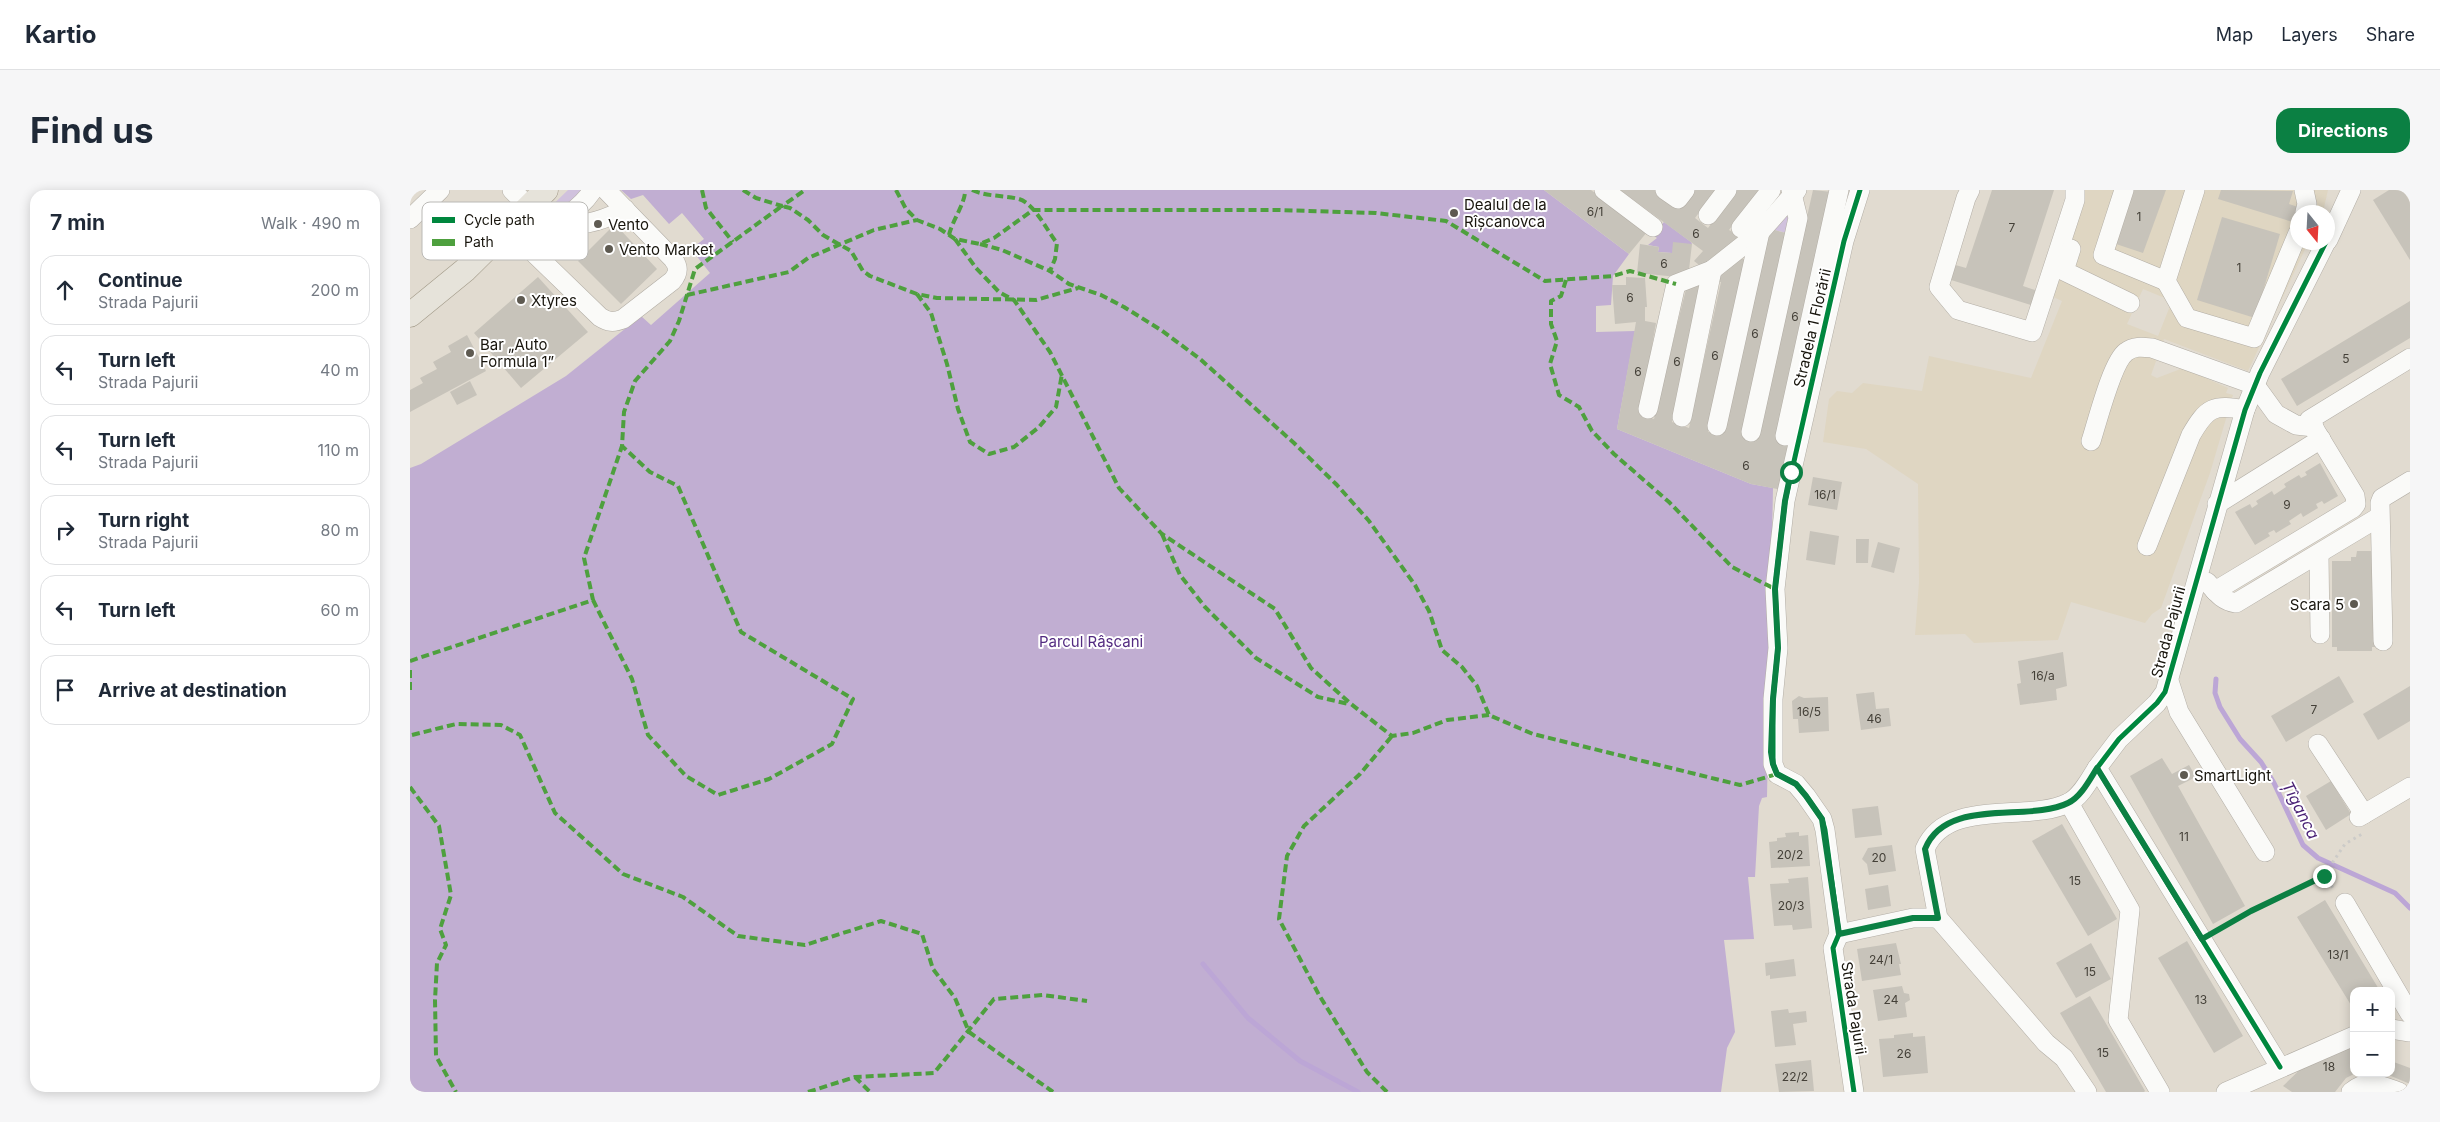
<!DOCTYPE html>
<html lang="en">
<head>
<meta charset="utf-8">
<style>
  :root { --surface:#fff; --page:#f6f6f7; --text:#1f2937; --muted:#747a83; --line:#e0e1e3; --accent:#0b8043 }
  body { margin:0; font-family:Inter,sans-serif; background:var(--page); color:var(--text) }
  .controls { position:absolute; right:15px; bottom:15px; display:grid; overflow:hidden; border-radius:10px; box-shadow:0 2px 12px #0003 }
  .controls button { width:45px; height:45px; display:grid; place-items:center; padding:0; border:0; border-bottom:1px solid var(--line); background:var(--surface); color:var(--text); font:25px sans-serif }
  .compass { position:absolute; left:1880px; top:15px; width:45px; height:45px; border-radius:50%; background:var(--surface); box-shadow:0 2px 12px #0003; rotate:162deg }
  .stop { position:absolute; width:15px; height:15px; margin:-11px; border:4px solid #0b8043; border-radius:50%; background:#fff }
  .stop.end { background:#0b8043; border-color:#fff; box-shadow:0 1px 5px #0008 }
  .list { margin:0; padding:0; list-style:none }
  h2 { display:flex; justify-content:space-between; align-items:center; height:65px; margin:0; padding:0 20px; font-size:21px }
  h2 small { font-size:16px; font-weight:400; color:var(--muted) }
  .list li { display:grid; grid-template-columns:32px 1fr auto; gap:15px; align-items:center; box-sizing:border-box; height:70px; margin:0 10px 10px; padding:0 10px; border:1px solid var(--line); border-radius:15px }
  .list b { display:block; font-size:19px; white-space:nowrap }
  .list p { margin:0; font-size:16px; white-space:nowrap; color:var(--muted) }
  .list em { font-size:16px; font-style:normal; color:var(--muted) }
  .icon { flex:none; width:28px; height:28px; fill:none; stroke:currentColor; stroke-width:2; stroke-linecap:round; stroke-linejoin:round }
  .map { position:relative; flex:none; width:2000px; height:902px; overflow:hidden; border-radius:15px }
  header { display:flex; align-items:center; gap:30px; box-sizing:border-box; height:70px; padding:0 25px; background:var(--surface); border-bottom:1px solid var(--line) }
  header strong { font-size:24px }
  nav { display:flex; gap:28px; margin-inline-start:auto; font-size:18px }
  .intro { display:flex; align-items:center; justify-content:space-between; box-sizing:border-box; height:120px; padding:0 30px }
  h1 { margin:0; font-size:35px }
  .button { padding:12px 22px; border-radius:15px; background:var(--accent); color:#fff; font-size:18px; font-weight:700 }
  main { display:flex; gap:30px; padding:0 30px }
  aside { flex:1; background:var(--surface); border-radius:15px; box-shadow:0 2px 12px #0003 }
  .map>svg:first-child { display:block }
  .built { fill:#dfd6c2; fill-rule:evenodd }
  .green { fill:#d0c1dd }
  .forest { fill:#c1aed2 }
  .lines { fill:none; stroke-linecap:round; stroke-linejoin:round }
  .stream { stroke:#bca6d6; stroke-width:5 }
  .building { fill:#c7c3ba }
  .minor-casing { stroke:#b2ada5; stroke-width:20 }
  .major-casing { stroke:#a19987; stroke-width:25 }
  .path { stroke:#cccbc8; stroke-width:3; stroke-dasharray:2.5 4; stroke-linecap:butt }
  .minor { stroke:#fafaf8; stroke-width:19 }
  .major { stroke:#e6e3da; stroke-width:24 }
  .quiet { stroke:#4ea03e; stroke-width:4; stroke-dasharray:8 4; stroke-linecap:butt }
  .cycleway-casing { stroke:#fff; stroke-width:8 }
  .cycleway { stroke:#00873e; stroke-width:5 }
  .route { stroke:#0b8043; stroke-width:6 }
  .poi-dot { fill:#5e5a51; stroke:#fff; stroke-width:2 }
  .labels { text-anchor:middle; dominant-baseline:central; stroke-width:4; stroke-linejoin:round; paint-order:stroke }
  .number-label { font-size:12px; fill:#444038 }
  .poi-label { font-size:15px; fill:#18150d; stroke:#fff; text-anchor:start }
  .street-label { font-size:15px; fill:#18150d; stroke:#fff }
  .park-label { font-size:15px; fill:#532b81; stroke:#fff }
  .water-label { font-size:16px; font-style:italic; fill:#481f74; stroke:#fff }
  .key { fill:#fff; stroke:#bab9b6; stroke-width:1 }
  .key-label { font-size:14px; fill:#18150d }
</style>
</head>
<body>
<header>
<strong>Kartio</strong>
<nav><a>Map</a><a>Layers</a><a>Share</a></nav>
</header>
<div class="intro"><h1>Find us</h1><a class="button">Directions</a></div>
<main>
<aside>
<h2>7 min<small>Walk · 490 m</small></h2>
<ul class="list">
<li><svg class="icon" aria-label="ahead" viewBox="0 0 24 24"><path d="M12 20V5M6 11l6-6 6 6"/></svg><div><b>Continue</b><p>Strada Pajurii</p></div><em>200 m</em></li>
<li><svg class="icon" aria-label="left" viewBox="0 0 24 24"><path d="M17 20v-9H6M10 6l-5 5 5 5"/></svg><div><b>Turn left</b><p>Strada Pajurii</p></div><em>40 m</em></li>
<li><svg class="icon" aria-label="left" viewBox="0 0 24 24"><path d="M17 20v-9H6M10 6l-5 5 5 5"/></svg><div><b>Turn left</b><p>Strada Pajurii</p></div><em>110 m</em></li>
<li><svg class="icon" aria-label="right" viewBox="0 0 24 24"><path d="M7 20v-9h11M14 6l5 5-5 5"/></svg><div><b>Turn right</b><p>Strada Pajurii</p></div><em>80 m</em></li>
<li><svg class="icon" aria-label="left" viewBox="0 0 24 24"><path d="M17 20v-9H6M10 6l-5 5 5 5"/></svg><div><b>Turn left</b></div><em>60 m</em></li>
<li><svg class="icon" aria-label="arrive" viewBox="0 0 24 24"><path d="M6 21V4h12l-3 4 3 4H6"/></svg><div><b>Arrive at destination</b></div></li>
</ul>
</aside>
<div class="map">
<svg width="2000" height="902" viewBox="0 0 2000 902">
  <rect width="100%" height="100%" fill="#e1dbd0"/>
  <!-- built -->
  <path class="built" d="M1672,0H1918L1913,22H1888V52L1898,53L1838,181L1754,149L1741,185L1747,188L1773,178L1818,198L1816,203L1823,205L1800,283L1751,418L1742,424L1735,433L1661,412L1648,450L1564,453L1555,444L1505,445L1509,392L1508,294L1456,259L1413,252L1419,209L1427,201L1442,203L1453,193L1512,201L1519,166L1621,188L1652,111L1641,106ZM1733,99L1762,111L1748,146L1717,134Z"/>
  <!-- green -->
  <g class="green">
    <path d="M158,0H173C161,12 148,28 130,27Z"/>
    <path d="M1378,23L1381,27L1376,43L1361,39Z"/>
  </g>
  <!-- forest -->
  <g class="forest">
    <path d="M211,0H1134L1219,64L1203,86L1201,115L1186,116V142L1225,141L1207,239L1341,294L1363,298L1357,607L1352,608L1349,616L1345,687H1338L1344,749L1314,750L1325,842L1317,858L1311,902H0V278L11,274L156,186L231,126L241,135L300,83L281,59L294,49L272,23L259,34L233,5L221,9Z"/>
    <path d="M1254,32L1281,52L1282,54L1262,63L1248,62L1249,57L1238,55L1247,48L1243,45Z"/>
  </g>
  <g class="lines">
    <!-- stream -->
    <g class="stream">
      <path d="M1806,489L1805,503L1810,517L1830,549L1851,572L1864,593L1893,655L1908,668L1985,703L2000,718"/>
      <path d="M793,774L838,828L890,871L948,902"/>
    </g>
  </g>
  <!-- building -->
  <g class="building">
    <path d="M1134,0H1181L1237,42L1219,64Z"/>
    <path d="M1210,0H1245L1269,17L1283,0H1306L1285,28L1298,38L1327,0H1349L1319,40L1333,48L1293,78L1284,71L1293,61Z"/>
    <path d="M1403,0L1422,2L1367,251L1382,255L1372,300L1341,294L1207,239L1226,132L1205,134L1202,95H1216V87L1235,88L1237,117H1235V131L1246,133L1230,224L1244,229L1277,95L1294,96L1262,232L1279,238L1311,92H1307L1310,81L1327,67L1336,70L1298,242L1313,244L1357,38L1376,43L1333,248L1347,250Z"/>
    <path d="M1582,0H1644L1613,96L1628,101L1624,116L1538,89L1542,74L1556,78Z"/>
    <path d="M1722,0H1756L1733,63L1703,53Z"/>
    <path d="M1811,0L1883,1L1879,14L1891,18L1888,22L1886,33L1808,9Z"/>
    <path d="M1979,0H1993L2000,12V70L1963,10Z"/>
    <path d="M1812,27L1870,44L1845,128L1787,110Z"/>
    <path d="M205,34L247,79L211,114L168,71Z"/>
    <path d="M1263,52L1282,54L1278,88L1227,83L1230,54L1249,57L1248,62L1262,63Z"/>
    <path d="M128,87L178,142L111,198L64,143Z"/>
    <path d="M2000,111V148L1887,216L1871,189Z"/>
    <path d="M57,145L76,181L0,222V200L13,193L10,188L27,179L23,172L41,162L38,156Z"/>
    <path d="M60,191L67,205L47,215L40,202Z"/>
    <path d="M1910,273L1928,306L1914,314L1912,311L1906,314L1908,318L1893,327L1891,323L1879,331L1881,334L1866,343L1864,340L1858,343L1860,346L1845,355L1825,322L1840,314L1842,318L1848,314L1846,311L1862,301L1864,305L1876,297L1874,294L1889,285L1891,288L1897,285L1895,282Z"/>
    <path d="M1403,287L1432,292L1427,320L1398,315Z"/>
    <path d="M1400,341L1429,346L1425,375L1396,370Z"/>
    <path d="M1446,349H1459L1458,373H1446Z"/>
    <path d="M1468,352L1490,358L1484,383L1461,377Z"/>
    <path d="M1947,361H1966V457H1962V461H1927V457H1922V371H1941V367H1946Z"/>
    <path d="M1653,462L1657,496L1646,499L1647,510L1610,515L1607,494L1611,493L1608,471Z"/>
    <path d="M1929,486L1944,512L1876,552L1861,526Z"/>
    <path d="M2000,496V531L1968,550L1953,524Z"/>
    <path d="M1464,502L1466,519L1479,518L1481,536L1451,540L1446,504Z"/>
    <path d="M1389,506L1394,508L1418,507L1419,541L1389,543L1388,529H1383L1382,511Z"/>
    <path d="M1752,568L1762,584L1779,575L1786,587L1768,596L1835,716L1803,734L1720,586Z"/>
    <path d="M1921,591L1941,624L1916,640L1896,606Z"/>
    <path d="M1468,616L1472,645L1445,648L1442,619Z"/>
    <path d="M1652,634L1707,729L1678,746L1622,651Z"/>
    <path d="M1389,642V646L1398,645L1400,676L1361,678L1359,652L1367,651V648L1376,647L1375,643Z"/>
    <path d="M1482,655L1486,681L1459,685L1457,674L1452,669L1458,658Z"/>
    <path d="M1398,687L1402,738L1383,740L1382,735L1364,736L1360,694L1379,693L1378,689Z"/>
    <path d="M1478,695L1481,716L1458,720L1455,699Z"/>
    <path d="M1915,710L1970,801H1944V820L1887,727Z"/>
    <path d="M1777,751L1833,846L1804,863L1748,768Z"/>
    <path d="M1486,753L1491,774H1489L1491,785L1452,791L1447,759Z"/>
    <path d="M1681,753L1701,789L1666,808L1646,773Z"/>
    <path d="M1384,769L1386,786L1360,789V785L1356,786L1355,773Z"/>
    <path d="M1492,796L1494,803L1499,804L1500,810L1495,813L1497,827L1468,831L1463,800Z"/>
    <path d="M1680,806L1735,901L1734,902H1696L1650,823Z"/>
    <path d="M1378,819L1379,823L1396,821L1397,832L1383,834L1386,855L1365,857L1361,821Z"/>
    <path d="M1503,843V847L1515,846L1518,883L1473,887L1469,849L1484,848V845Z"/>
    <path d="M1944,855V884L1936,888L1925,902H1882L1873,896L1901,869Z"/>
    <path d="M1401,870L1404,901L1369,902L1365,874Z"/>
    <path d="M1981,871L2000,878V894L1974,883H1981Z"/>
  </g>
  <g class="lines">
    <!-- minor casing -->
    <g class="minor-casing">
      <g id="minor">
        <path d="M102,0L119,17"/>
        <path d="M1194,0L1243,37"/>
        <path d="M1255,0L1268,9L1275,0"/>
        <path d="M1560,0L1556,8L1529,97L1548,120L1622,142L1665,10V0"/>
        <path d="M1714,0L1693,65L1756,91"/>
        <path d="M1785,0L1756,91L1777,128L1844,148L1888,43"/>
        <path d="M1894,0L1897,14L1895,22"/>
        <path d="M1298,25L1317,0"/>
        <path d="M0,29L30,0"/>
        <path d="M144,34C170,38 193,31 215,19"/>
        <path d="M98,38L190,127C198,132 203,133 213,129L262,91C269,83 269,77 263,69L196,0"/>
        <path d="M1331,38L1361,0"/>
        <path d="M105,45C136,38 164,28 183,0"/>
        <path d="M1918,50L1941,0"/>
        <path d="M1661,59L1654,81L1720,113"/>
        <path d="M1238,219L1266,94L1302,80L1350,42L1387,0"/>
        <path d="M1272,227L1302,80"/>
        <path d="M1307,236L1350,42"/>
        <path d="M1341,242L1388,28L1381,0"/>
        <path d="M1375,246L1429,0"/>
        <path d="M1681,251C1687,233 1702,172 1716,162C1724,156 1732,157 1742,158L1845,195L1866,224L1886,235L1904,237"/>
        <path d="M1807,314L1911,249"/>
        <path d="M1737,356L1781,245C1797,217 1804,214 1835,220"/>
        <path d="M1909,364L1910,444"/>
        <path d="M1797,392C1806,402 1812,411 1826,413L1969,327"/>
        <path d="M1805,401L1943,318L1946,314L1945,306L1899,230L2000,168"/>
        <path d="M1973,451L1970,313L1972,308L2000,291"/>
        <path d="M1759,491L1769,522L1855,662"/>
        <path d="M1908,554L1954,624"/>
        <path d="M1659,613L1720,720L1708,830L1750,902"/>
        <path d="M1949,627L2000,597"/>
        <path d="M1935,713L2000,824"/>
        <path d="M1429,744L1503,728H1528"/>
        <path d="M1981,839L2000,842"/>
        <path d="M1870,877L1687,578L1709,549L1747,513L1755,502L1835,220L1850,183L1916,52"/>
        <path d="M1444,902L1423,758L1429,744L1415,640L1412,629L1396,606L1386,594L1367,584L1363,574V509L1368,458L1365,399L1375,311L1434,51L1450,0"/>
        <path d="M1677,902L1654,868L1636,853L1528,728L1515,659C1537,607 1618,633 1658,613C1671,607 1680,589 1687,578"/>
        <path d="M1816,902L1944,846"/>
        <path d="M1941,902C1957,888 1972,896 1989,902"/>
      </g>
    </g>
    <!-- major casing -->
    <g class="major-casing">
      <path id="major" d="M0,125L55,80L136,0"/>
    </g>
    <!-- path -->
    <g class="path">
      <path d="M1914,685L1925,701"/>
      <path d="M1806,741L1841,721L1914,685L1935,654L1952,644"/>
    </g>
    <!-- minor -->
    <use href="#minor" class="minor"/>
    <!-- major -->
    <use href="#major" class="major"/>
    <!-- quiet -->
    <g class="quiet">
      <path d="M292,0L296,18L323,52"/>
      <path d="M333,0L346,8L372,16L395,0"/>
      <path d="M486,0L496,19L507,30L530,39L545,49L570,54L584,48L623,20H867L966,23L1036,31L1135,91L1203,86L1220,81L1266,94"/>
      <path d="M562,0C578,7 593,5 609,9C625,14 637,41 647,53L645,69L640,81L659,94L691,105L714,117L751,140L790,169L884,253L927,295L959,331L1005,395L1019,421L1032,460L1052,477L1067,496L1079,525L1123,544L1330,595L1367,584"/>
      <path d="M539,45C542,31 556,12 555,0"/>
      <path d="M545,49L566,78L589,102L604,110L640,162L709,298L752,344L865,419L901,478L941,514L982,546L1003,543L1037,530L1079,525"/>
      <path d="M570,54L592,60L640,81"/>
      <path d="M1156,90L1151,106L1141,111V134L1147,151L1140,174L1149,205L1169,217L1182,241L1204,264L1259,312L1322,377L1365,399"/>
      <path d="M507,104L521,123L537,174L548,219L560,252L579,264L604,257L629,237L646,217L652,184"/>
      <path d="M277,105L379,82L398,68L464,40L507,30"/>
      <path d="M752,344L770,385L795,417L846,468L908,507L939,514"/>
      <path d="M183,410L222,489L238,545L276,586L308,605L359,589L422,554L443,509L331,442L268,296L240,282L212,256"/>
      <path d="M0,471L183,410L174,368L212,256L214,222L225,191L260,151L269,131L285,79L372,16L380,18L398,30L413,45L441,61L453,81L460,86L507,104L527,108L626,110L668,98"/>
      <path d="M0,480V502"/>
      <path d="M2,545L46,534L91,535L110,545L145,623L213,684L273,707L328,746L395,755L471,731L512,744L523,779L545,808L559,842L643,902"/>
      <path d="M0,597L29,636L41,705L30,739L36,755L27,773L25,810L26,866L46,902"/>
      <path d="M445,887L460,902"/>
      <path d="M398,902L445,887L524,883L584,809L633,805L677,811"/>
      <path d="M977,902L957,882L909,805L869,729L877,666L894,636L950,584L982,546"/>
    </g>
    <!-- cycleway casing -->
    <g class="cycleway-casing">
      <g id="cycleway">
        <path d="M1870,877L1687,578L1709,549L1747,513L1755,502L1835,220L1850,183L1916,52"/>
        <path d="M1444,902L1423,758L1429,744L1415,640L1412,629L1396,606L1386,594L1367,584L1363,574V509L1368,458L1365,399L1375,311L1434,51L1450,0"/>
      </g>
    </g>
    <!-- cycleway -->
    <use href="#cycleway" class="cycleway"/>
  </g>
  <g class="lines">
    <!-- route -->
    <path class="route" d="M1381,282L1375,311L1365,399L1368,458L1363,509L1361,562L1363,574L1367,584L1386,594L1396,606L1412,629L1429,744L1503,728H1528L1515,659C1536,606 1618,633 1658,613C1671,607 1680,589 1687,578L1792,749L1841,721L1914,686"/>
  </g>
  <!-- markers -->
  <g class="poi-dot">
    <circle cx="1044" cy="23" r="5"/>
    <circle cx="188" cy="34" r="5"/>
    <circle cx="199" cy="59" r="5"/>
    <circle cx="111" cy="110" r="5"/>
    <circle cx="60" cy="163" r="5"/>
    <circle cx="1944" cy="414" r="5"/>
    <circle cx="1774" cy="585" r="5"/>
  </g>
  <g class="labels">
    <!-- number labels -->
    <g class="number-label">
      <text x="1185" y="21">6/1</text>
      <text x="1729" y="26">1</text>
      <text x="1602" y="37">7</text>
      <text x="1286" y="43">6</text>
      <text x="1254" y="73">6</text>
      <text x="1829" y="77">1</text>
      <text x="1220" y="107">6</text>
      <text x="1385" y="126">6</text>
      <text x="1345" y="143">6</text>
      <text x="1305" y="165">6</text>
      <text x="1936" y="168">5</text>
      <text x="1267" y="171">6</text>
      <text x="1228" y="181">6</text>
      <text x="1336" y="275">6</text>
      <text x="1415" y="304">16/1</text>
      <text x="1877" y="314">9</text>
      <text x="1633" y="485">16/a</text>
      <text x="1904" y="519">7</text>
      <text x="1399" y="521">16/5</text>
      <text x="1464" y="528">46</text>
      <text x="1774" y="646">11</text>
      <text x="1380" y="664">20/2</text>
      <text x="1469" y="667">20</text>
      <text x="1665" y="690">15</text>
      <text x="1381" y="715">20/3</text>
      <text x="1928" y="764">13/1</text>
      <text x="1471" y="769">24/1</text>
      <text x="1680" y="781">15</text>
      <text x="1481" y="809">24</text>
      <text x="1791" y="809">13</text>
      <text x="1693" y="862">15</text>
      <text x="1494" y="863">26</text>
      <text x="1919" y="876">18</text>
      <text x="1385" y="886">22/2</text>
    </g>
    <!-- poi labels -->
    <g class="poi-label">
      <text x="1054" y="14">Dealul de la<tspan x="1054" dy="17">Rîșcanovca</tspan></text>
      <text x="198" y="34">Vento</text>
      <text x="209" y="59">Vento Market</text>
      <text x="121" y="110">Xtyres</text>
      <text x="70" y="154">Bar „Auto<tspan x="70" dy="17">Formula 1”</tspan></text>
      <text x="1934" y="414" text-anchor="end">Scara 5</text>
      <text x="1784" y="585">SmartLight</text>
    </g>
    <!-- street labels -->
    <g class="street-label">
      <text transform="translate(1402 138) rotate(-77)">Stradela 1 Florării</text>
      <text transform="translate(1758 442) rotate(-75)">Strada Pajurii</text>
      <text transform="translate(1444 818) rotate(81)">Strada Pajurii</text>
    </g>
    <!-- park labels -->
    <g class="park-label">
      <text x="681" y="451">Parcul Râșcani</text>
    </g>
    <!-- water labels -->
    <g class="water-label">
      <text transform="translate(1891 620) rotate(63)">Țîganca</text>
    </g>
  </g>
  <!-- legend -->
  <rect x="12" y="12" width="166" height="58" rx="8" class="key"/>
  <rect x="22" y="27" width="23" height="6" fill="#00873e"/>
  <rect x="22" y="49" width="23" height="7" fill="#4ea03e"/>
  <g class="key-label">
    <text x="54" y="35">Cycle path</text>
    <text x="54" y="57">Path</text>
  </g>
</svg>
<div class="controls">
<button>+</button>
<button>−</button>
</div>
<svg class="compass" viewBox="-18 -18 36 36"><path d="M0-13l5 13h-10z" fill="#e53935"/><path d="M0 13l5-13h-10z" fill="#747a83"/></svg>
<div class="stop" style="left:1381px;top:282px"></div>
<div class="stop end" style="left:1914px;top:686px"></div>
</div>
</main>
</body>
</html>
